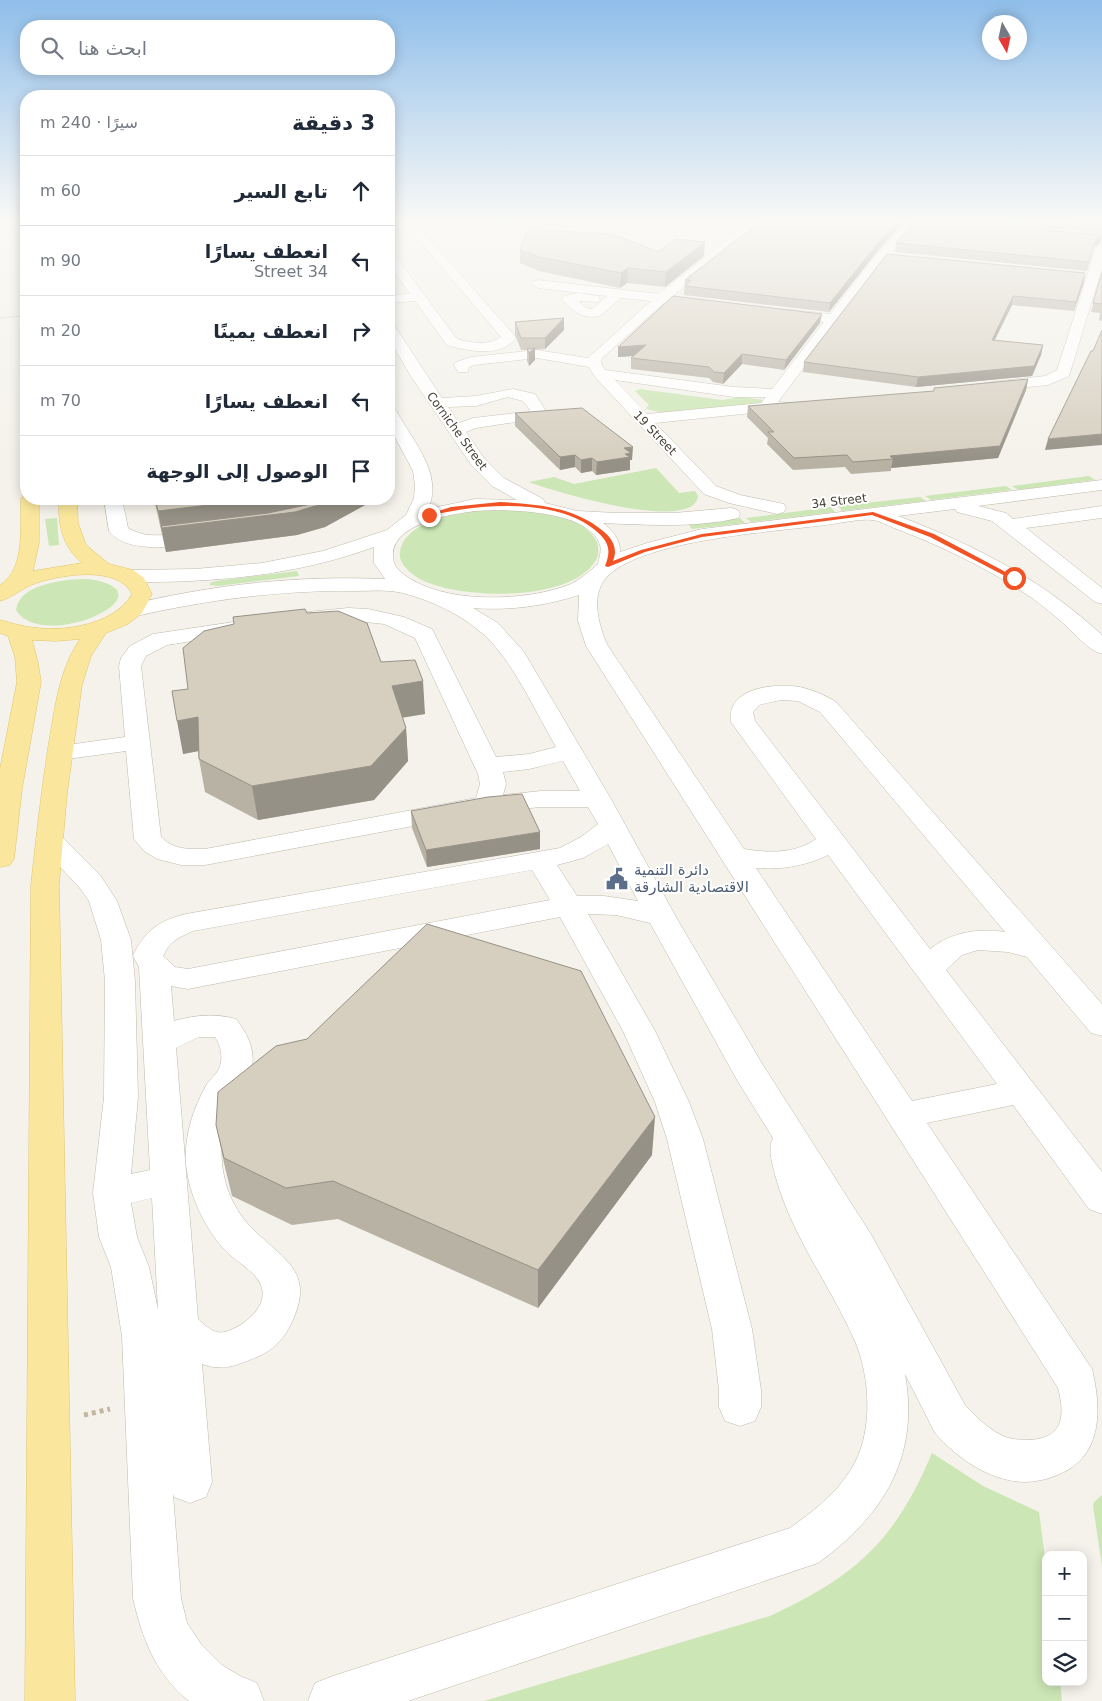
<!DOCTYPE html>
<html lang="ar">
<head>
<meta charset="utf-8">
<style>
  :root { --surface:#fff; --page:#f2f2f3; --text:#1f2937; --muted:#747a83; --line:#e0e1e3 }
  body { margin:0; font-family:"DejaVu Sans","Noto Sans Arabic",sans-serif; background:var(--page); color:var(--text); direction:rtl }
  .controls { position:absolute; right:15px; bottom:15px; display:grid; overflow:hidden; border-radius:10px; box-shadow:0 2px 12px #0003 }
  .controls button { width:45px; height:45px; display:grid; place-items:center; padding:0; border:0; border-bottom:1px solid var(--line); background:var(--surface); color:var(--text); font:25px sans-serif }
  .compass { position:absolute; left:982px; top:15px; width:45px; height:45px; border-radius:50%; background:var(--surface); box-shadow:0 2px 12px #0003; rotate:171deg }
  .stop { position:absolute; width:15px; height:15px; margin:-11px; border:4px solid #f15325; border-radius:50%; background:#fff }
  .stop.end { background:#f15325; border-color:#fff; box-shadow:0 1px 5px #0008 }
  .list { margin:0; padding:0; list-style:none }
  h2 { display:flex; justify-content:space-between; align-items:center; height:65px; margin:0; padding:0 20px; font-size:21px }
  h2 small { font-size:16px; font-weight:400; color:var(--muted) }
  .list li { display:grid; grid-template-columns:32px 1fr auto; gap:15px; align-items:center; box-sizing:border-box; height:70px; padding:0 20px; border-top:1px solid var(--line) }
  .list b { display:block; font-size:19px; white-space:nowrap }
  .list p { margin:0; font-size:16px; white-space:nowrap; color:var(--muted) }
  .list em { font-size:16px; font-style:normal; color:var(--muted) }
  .icon { flex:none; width:28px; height:28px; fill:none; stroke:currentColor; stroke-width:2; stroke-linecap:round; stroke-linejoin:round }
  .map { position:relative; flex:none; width:1102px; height:1701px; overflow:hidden; direction:ltr }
  .search { position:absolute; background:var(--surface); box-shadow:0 2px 12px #0003; left:20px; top:20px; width:375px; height:55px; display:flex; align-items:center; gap:12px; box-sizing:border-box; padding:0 18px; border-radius:20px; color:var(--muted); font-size:19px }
  .panel { position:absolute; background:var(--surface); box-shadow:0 2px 12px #0003; left:20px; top:90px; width:375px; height:415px; border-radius:20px; direction:rtl }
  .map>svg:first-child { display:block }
  .green { fill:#cce6b5 }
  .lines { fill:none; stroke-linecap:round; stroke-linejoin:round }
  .minor-casing { stroke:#c0baad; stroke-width:1 }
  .major-casing { stroke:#dfc66d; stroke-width:1 }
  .path-far1 { stroke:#c1b79f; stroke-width:1; stroke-dasharray:1 1; stroke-linecap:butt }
  .path { stroke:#c1b79f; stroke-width:5; stroke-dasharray:4 4; stroke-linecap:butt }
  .minor { fill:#fff; fill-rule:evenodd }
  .major { fill:#fae79d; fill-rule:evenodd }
  .wall { fill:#b8b2a5 }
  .shaded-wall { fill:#969186 }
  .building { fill:#d6cfc0; stroke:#969186 }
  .route { fill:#f15325 }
  .labels { text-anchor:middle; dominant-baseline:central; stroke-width:4; stroke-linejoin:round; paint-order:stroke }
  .far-street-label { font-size:12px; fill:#484338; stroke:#fff }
  .service-label { font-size:15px; fill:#4e5e75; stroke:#fff; text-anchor:start }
</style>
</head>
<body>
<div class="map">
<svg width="1102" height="1701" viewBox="0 0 1102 1701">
  <rect width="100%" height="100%" fill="#f4f2ea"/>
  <!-- green -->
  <g class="green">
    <path d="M640,389L722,400L741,397L764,400L756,406L667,414L647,409L646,408L649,405L635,391Z"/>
    <path d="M656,468L679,493L695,491L698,496C694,534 552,491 529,482L554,477L574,484Z"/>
    <path d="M1089,476L1095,480L1018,490L1012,486Z"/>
    <path d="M1006,486L1012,490L931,500L925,496Z"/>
    <path d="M920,497L926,501L842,511L838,506Z"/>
    <path d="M831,507L835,512L751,522L746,518Z"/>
    <path d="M493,509C522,511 583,511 597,542C599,548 599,555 596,560C572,603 456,600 418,578C410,573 398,563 400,552C405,518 466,512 493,509Z"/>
    <path d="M57,518L59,545L49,546L45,519Z"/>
    <path d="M740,518L745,523L692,529L688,524Z"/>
    <path d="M297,571L299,576L218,586L210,585V583L216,581Z"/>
    <path d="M88,579C178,592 42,654 16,610C19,583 67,579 88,579Z"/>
    <path d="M932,1453L983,1486L1039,1512L1046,1565V1682H1060L1062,1701H484L770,1616C856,1576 895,1541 932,1453Z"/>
    <path d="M1102,1495V1566L1093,1506L1094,1502Z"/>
  </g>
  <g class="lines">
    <!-- minor casing -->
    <g class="minor-casing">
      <g id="minor">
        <path d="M389,223L418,226L514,335L516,338C501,358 467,351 447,345L415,301L389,303V295L410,294L389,264V252L393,253L457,339C471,343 488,346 501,337L411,231L389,228Z"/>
        <path d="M748,223H761L673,296L678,297L680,300L678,303H664L602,358L601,363L605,370L734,387L772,389L824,322L778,316L776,313L778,310L783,309L830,314L878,253L905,223H917L886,259L778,402L791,403L793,406L791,409L655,423L716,486L740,495L784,504L786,508L784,512L777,514L729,503L704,494L595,377L589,367L537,358L474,365L469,367L468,372H458L454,365L456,362L471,357L537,350L588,358L651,301L621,298L600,316C584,320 572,311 562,299L564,296L578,293L598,296L600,299L598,302L579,301L586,308L592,309L607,296L538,288L532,284L534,281L538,280L659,294ZM615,380L734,397H766L761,403L647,414Z"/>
        <path d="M1102,244V268L1069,376L1048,385L989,391L984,389L981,386L984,383L1045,376L1057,370L1096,248Z"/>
        <path d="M389,324L394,325L442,398L476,396L513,389L535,394L546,411C541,418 537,421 528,418L526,415L530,410L523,401L508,397L476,406L448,407L459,423L473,418L516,413L522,415L524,418L522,421L476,428L466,432L484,458L504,478L543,499L545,503L577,511L617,513H674L731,508L738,510L740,514L738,518C697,528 645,525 603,523C612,529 621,541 620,552L647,543L702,529L1102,480V490L978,506L1006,513L1013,519L1102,506V518L1026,528L1102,588V604L1095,602L992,521L957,512L955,509L898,516C973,544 1043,580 1102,635V654C1087,650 1076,634 1064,624C1054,615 1043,606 1032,598C989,569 942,546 894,528C887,525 880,521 873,520C861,518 830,525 817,526C768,532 638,541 606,578C590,596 599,627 608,646L744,849C769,853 795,854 816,839L731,722C726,687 775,683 800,687C813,690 825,695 836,702L1102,1004V1036L1091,1033L1027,957L1008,952L978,950L962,955L946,970L1102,1172V1214L1089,1209L1013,1105L927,1123L1092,1369C1102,1410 1102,1456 1060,1474C1048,1479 1036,1482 1023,1482C988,1480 957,1458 935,1433L905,1374C920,1457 883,1516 818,1563L408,1701H308L315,1683L333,1676L790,1528C812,1512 835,1495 850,1471C874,1435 871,1377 854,1339C830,1285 792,1236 776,1178C773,1166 767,1149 773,1138L737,1080L650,923L616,915L588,914L655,1031L689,1102L703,1139L752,1329L761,1390V1407L755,1421L740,1426L725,1421L719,1407V1390L712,1329L667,1139L655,1102L623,1031L560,917L188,989L171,986L174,1021C196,1015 214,1013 236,1019C252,1040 260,1061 244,1084C241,1089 237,1092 235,1096C224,1114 220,1142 222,1163C224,1186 233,1207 248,1224C279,1258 318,1269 291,1324C284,1339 272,1351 257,1357C236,1365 224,1372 202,1364L212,1482L206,1497L190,1503L174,1497L173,1494L181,1598L187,1623L201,1644L222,1665L240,1676L257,1683L264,1701H189C156,1675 142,1638 133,1598L122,1336L111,1267L99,1237L93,1193L104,1097L105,981L101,940L89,901L79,887L35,840L39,834L49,832L59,834L100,875L117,901L131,940L135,981L138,1097L131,1174L150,1170L139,967L133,956C144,931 160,920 186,914L560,848L581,837L598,824L588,807H541L488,812L205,865H181L157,859L144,851L134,839L126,751L60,760L51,758L48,753L51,748L60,746L125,737L119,666L121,658L130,646L153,634L287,614L348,608L368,609L404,617L432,629L496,757L529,754L556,747C536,713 511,657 482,633C461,615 433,601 406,594C391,589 372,591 357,591C280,590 206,600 132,617L124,616L121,611L124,606C210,585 297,575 385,579L374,563V547C295,576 211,583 127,582L120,580L117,576L120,572L127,570L195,569L262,563L323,551L387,530L406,515L414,498L415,486L413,471L389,426V407L395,409L397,412C413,441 444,475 428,509L475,499L517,500L492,486L472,466L412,378L389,339ZM475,511C505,509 589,509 600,545C602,550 599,558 598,564C590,571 581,579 571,584C526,602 441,605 402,573C396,569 392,561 393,553C395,523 452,514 475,511ZM579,595L578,621L586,646L1058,1388C1066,1418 1062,1439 1028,1440C1019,1440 1008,1439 1001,1435C987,1428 975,1416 965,1405L872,1236L761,1062L676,917L611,799L524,652L498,623L473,608C509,611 545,606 579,595ZM348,620L384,624L415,638L478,774L480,784L476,798L205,849C188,849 174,850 161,837L141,666L146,656L167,645L287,626ZM781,700L798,701L820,712L1005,932C978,928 952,932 930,949L755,721L753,712L759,705ZM563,761L580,791H541L503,795L506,784L503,772L529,769ZM608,844L638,901L604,896H577L557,865L583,858ZM828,855L997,1084L912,1101L756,868C781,870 806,866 828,855ZM532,870L550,900L188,969L175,967L163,956C169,942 179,937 193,931ZM199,1037H215C221,1046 223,1056 220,1066C218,1073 211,1078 207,1084C193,1108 184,1137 186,1164C189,1195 205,1230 227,1252C237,1262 254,1271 260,1283C271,1305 245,1325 228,1331C215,1336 207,1327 198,1319L176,1048ZM152,1198L158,1310L149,1267L137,1237L131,1203Z"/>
        <path d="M104,499H122L128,528C157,545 180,526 207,533L210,537L207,541C183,547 126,555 109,531Z"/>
      </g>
    </g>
    <!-- major casing -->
    <g class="major-casing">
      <path id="major" d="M26,494V499H39V543L33,571L82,563C62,546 58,525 59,499H77L78,523L86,545L109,564L133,570L144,578L152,594L142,613L128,624L106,633L91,656L82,685L67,794L59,885L75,1701H25L31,885C36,839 41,794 48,748C55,709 58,672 80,639L56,641L32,640L38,663L41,682L22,789L14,859L10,865L0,867V769L17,682L15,657L8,636L0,633V620C6,621 12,624 19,625C54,634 113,628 132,594C118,564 56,575 31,585C20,590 11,598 0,601V585C26,569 20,526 21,499Z"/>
    </g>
    <!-- path-far1 -->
    <path class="path-far1" d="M0,318L24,316L26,314"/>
    <!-- path -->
    <path class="path" d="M84,1415L110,1409"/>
    <!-- minor -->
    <use href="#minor" class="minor"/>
    <!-- major -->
    <use href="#major" class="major"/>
  </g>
  <!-- wall -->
  <g class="wall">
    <path d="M1020,223H1102V233L1021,226Z"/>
    <path d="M1020,228L1100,243L1094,247L1087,271L895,252L896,243Z"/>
    <path d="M520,250L658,252L704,256L665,287L627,283L620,288L539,271L520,263Z"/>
    <path d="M877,252L829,312L684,295L685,280Z"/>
    <path d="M887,254L1084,282L1074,311L1012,305L995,340L1043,345L1041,355L1032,376L916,387L803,372L804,362Z"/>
    <path d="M1102,272V321L1099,320L1100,313L1091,312Z"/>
    <path d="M564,318V330L545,349L535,350V360L529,366L527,361V350H521L515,334V322Z"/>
    <path d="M820,323L784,370L742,364L723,384L713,382L709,378L631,369V358L634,356L618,357V347Z"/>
    <path d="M1028,379L1026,390L998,458L891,468V471L851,474L845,467L793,470L767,444L768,438L747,417L748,406L934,391V388Z"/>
    <path d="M515,413L632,460H630V470L596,475L592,471L581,473L575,467L560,470L515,426Z"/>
    <path d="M154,499H376L325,527L297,535L166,552Z"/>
    <path d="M307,613L425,714L402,717L406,728L408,761L374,800L258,820L205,792L199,759L198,751L183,754L188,689Z"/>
    <path d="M411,811L540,849L427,867L412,828Z"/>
    <path d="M216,1125L652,1155L538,1308L338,1219L292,1225L232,1196L224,1163Z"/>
  </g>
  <!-- shaded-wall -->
  <g class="shaded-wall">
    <path d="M897,223H903L877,252L829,312L830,303L878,243Z"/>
    <path d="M1102,235L1100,243L1094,247L1087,271L1096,239Z"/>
    <path d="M705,242L704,256L665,287L666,272Z"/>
    <path d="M628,268L627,283L620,288L621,273Z"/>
    <path d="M1085,273L1084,282L1074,311L1076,302Z"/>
    <path d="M1013,296L1012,305L990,349L992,340Z"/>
    <path d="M822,314L820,323L784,370L786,360Z"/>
    <path d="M564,318V330L545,349V338Z"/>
    <path d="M646,345V355L618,357V347Z"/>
    <path d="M1043,345L1041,355L1032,376L916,387L918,377Z"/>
    <path d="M535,348V360L529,366V353Z"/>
    <path d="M742,354V364L723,384L724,373Z"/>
    <path d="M1028,379L1026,390L998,458L891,468L893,459L890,456Z"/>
    <path d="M1102,434V445L1045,450L1048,439Z"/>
    <path d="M633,447L632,460H630V470L596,475L597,462L624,448Z"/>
    <path d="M575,455V467L560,470V457Z"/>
    <path d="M592,458V471L581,473V460Z"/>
    <path d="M259,499H376L325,527L297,535L166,552L158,511Z"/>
    <path d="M423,681L425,714L395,719L392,686Z"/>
    <path d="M198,717L204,750L183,754L177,721Z"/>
    <path d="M406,728L408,761L374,800L258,820L252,786Z"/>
    <path d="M540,832V849L427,867L426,850Z"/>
    <path d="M655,1117L652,1155L538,1308V1270Z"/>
  </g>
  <!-- building -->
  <g class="building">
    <path d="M758,223H897L878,243L830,303L685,286L691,280H685Z"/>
    <path d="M913,223H1008L1020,228L1102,235L1096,239L1089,262L896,243Z"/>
    <path d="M1078,223H1102V225Z"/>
    <path d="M528,229L607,234L623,238L658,252L675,239L705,242L666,272L628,268L621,273L539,257L520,250Z"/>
    <path d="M887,254L1085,273L1076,302L1013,296L992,340L1043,345L1034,366L918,377L804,362Z"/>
    <path d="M1102,272V304L1093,303Z"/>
    <path d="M673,296L822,314L786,360L742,354L724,373L714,372L709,367L631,358L646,345L618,347Z"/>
    <path d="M564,318L545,338H521L515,322Z"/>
    <path d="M1102,330V434L1048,439L1091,351H1093Z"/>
    <path d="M535,348L529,353L527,349Z"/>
    <path d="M1028,379L1000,446L890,456L893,459L853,462L847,455L794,458L768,432H774L748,406L934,391V388Z"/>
    <path d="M582,408L633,447L624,448L631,453L625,454L630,457L597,462L592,458L581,460L575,455L560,457L515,413Z"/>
    <path d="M155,499H259L158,511Z"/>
    <path d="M325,499H333L322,504L295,512L162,528L161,526L268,513L311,504Z"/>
    <path d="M305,609L307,613L338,611L367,623L381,662L415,660L423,681L392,686L406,728L371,766L252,786L199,759L198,717L177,721L172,691L188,689L183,648L204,631L234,624L233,617Z"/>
    <path d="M522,794L540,832L426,850L411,811L488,797Z"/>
    <path d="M427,924L581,971L655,1117L538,1270L333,1181L286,1188L224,1158L216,1125L218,1092L276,1046L307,1039Z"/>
  </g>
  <!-- sky -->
  <linearGradient id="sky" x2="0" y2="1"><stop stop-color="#8fbeea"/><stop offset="0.48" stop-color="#faf9f6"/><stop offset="1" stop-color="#faf9f6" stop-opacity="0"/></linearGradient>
  <rect width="1102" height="461" fill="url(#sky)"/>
  <!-- route -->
  <path class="route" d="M500,502C536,504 575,507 603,531C613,539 618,549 613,561L641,550L702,534L873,512L934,534L1017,578L1011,579L930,537L872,515L702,537L645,552L608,567L605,566C612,549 608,541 595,530C555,497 476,504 429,516L426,515L451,507Z"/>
  <!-- icons -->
  <defs>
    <g id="civic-bare" transform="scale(1.725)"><path d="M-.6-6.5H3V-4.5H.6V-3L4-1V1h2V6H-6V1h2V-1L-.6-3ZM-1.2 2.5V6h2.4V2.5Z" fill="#5c6f8a" stroke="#fff" stroke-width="2.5" paint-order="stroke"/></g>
  </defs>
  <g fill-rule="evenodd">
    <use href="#civic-bare" x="617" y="879"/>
  </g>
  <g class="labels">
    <!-- far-street labels -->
    <g class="far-street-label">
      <text transform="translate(457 431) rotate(54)">Corniche Street</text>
      <text transform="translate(655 433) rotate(46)">19 Street</text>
      <text transform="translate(839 501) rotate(-7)">34 Street</text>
    </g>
    <!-- service labels -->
    <g class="service-label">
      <text x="634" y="870">دائرة التنمية<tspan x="634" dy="17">الاقتصادية الشارقة</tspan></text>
    </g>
  </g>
</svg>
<div class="controls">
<button>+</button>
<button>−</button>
<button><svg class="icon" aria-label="layers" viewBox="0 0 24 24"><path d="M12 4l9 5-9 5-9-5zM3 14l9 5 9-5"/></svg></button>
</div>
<svg class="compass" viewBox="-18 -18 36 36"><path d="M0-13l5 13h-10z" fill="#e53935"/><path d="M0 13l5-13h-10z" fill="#747a83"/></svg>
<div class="stop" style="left:1014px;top:578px"></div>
<div class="stop end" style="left:429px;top:515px"></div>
<div class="search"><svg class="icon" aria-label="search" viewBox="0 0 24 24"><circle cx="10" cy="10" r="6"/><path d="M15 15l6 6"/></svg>ابحث هنا</div>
<section class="panel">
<h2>3 دقيقة<small>سيرًا · 240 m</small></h2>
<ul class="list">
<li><svg class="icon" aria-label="ahead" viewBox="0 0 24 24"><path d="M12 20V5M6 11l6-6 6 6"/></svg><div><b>تابع السير</b></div><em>60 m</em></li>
<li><svg class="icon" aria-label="left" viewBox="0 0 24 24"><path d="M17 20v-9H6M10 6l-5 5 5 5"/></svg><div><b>انعطف يسارًا</b><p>34 Street</p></div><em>90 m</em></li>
<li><svg class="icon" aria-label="right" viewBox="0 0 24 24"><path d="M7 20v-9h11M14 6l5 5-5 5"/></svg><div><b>انعطف يمينًا</b></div><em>20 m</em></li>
<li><svg class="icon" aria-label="left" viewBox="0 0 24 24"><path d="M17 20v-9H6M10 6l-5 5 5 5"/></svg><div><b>انعطف يسارًا</b></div><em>70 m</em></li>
<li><svg class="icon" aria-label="arrive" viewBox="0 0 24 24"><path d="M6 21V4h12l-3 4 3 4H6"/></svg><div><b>الوصول إلى الوجهة</b></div></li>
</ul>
</section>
</div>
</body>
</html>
